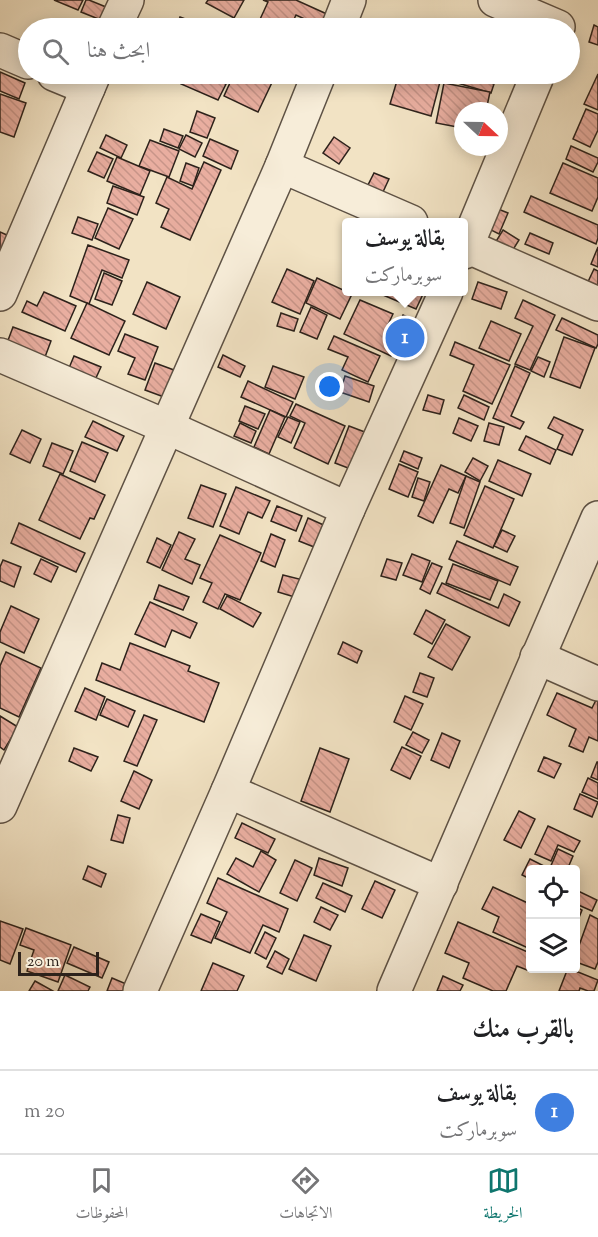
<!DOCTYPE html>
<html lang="ar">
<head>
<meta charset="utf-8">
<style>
  :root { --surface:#fff; --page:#f2f2f2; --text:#202124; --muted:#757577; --line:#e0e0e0; --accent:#0f766e }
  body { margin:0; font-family:"Sorts Mill Goudy",Amiri,serif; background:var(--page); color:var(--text); direction:rtl }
  .controls { position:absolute; right:18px; bottom:18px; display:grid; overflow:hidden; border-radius:6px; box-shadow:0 3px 15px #0003 }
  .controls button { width:54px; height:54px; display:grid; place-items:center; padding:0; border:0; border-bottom:2px solid var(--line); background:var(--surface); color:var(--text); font:30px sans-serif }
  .compass { position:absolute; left:454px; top:102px; width:54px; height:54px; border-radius:50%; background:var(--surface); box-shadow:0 3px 15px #0003; rotate:112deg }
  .scale { position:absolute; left:18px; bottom:15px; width:81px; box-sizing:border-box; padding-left:6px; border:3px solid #2d221b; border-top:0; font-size:16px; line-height:21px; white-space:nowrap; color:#2d221b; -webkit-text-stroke:4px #f7edd9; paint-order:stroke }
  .you { position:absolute; left:330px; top:387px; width:21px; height:21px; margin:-15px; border:4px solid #fff; border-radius:50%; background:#1a73e8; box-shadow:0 0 0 9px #1a73e833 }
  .badge { display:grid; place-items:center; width:39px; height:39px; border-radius:50%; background:var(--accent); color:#fff; font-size:20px; font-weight:700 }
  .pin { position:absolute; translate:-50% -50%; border:3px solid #fff; box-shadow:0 2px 6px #0006 }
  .popup { position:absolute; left:342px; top:218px; width:126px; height:78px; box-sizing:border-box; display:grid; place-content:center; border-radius:6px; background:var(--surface); filter:drop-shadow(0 2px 4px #0005); font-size:20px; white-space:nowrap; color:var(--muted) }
  .popup b { font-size:22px; color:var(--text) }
  .popup::after { content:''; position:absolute; left:50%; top:100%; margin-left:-12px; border:12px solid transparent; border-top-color:var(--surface) }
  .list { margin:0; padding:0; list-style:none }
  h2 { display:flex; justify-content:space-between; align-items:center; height:78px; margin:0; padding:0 24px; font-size:26px }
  h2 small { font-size:20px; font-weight:400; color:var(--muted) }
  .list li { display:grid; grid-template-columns:39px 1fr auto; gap:18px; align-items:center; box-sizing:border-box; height:84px; padding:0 24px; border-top:2px solid var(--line) }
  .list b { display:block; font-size:22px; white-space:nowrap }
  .list p { margin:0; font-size:20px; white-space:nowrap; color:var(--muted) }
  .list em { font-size:20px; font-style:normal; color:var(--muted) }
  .icon { flex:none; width:33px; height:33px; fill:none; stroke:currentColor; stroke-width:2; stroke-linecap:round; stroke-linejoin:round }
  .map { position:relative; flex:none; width:598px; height:991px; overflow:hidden; direction:ltr }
  .search { position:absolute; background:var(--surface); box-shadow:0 3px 15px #0003; left:18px; right:18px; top:18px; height:66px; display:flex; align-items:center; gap:15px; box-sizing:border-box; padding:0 21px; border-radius:33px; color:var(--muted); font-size:22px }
  .sheet { height:162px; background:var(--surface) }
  nav { display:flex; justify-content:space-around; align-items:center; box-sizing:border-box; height:84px; border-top:2px solid var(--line); background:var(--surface); font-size:16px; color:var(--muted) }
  nav a { display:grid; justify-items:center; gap:3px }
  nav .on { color:var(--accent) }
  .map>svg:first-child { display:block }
  .building { fill:url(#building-back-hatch); stroke:#2d221b; stroke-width:1.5 }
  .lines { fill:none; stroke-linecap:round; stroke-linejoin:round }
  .minor-casing { stroke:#5e5245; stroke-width:36 }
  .minor { stroke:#f7edd9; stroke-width:33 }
</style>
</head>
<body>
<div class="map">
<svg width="598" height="991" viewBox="0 0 598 991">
  <defs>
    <pattern id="building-back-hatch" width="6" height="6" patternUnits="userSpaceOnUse" patternTransform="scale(1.5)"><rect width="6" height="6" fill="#e9aea0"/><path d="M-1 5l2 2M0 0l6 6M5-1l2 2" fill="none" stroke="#c89589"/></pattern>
  </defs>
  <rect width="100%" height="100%" fill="#f2e3c4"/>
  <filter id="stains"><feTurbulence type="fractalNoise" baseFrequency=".00333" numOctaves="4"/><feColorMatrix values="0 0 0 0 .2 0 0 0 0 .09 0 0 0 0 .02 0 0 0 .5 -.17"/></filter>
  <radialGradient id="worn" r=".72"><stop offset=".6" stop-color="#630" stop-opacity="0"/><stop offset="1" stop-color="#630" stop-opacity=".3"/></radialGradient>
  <!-- building -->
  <g class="building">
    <path d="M54,0H83L78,10Z"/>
    <path d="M86,0H89L106,7L101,20L81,12Z"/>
    <path d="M208,0H244L234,18L206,3Z"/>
    <path d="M263,0H296L329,15L324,28L296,15L290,28H256L268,2Z"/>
    <path d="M180,17L207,27V28H176Z"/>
    <path d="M594,25L598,27V45L589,42Z"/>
    <path d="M0,72L25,83L19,99L0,91Z"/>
    <path d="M186,74H203L226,84L218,100L181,84Z"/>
    <path d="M234,74H276L258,112L224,96Z"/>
    <path d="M399,74H460L494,84L491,93L441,78L431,116L390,104Z"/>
    <path d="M598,74V110L584,104Z"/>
    <path d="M444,83L490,92L486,111H463V128L436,123Z"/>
    <path d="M0,94L26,103L14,137L0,132Z"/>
    <path d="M586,109L598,114V130L590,147L573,139Z"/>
    <path d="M197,111L215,118L207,138L190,132Z"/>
    <path d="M164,129L183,136L178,148L160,141Z"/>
    <path d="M106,135L127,145L121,158L100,148Z"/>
    <path d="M186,135L202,143L195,157L179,149Z"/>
    <path d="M334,137L350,148L339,164L323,153Z"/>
    <path d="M210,139L238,151L231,169L203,156Z"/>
    <path d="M150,140L179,151L169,177L139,166Z"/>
    <path d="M571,146L598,158V162L593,172L566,159Z"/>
    <path d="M97,152L113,159L104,178L88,171Z"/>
    <path d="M117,157L150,171L140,195L107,181Z"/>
    <path d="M204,162L221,170L190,240L161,227L169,209L156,203L167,177L192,189Z"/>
    <path d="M186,163L199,168L193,186L180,181Z"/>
    <path d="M563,163L598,178V197L592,211L550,193Z"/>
    <path d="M374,173L389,179L382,194L367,187Z"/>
    <path d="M113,186L144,197L137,215L107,203Z"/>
    <path d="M531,196L598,225V238L596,244L524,212Z"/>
    <path d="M108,208L133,219L119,249L95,238Z"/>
    <path d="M498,209L508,213L499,234L489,229Z"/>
    <path d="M78,217L98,224L92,240L72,233Z"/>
    <path d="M503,230L519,240L511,253L495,243Z"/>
    <path d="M0,232L9,236L0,257Z"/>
    <path d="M530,233L553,243L549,254L525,244Z"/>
    <path d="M88,245L129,260L122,278L102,270L89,304L70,296Z"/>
    <path d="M598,247V267L591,264Z"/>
    <path d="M287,269L314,281L300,314L272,302Z"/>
    <path d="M594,269L598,271V291L586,286Z"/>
    <path d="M104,273L122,281L112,305L95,299Z"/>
    <path d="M317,278L352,294L340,319L306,303Z"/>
    <path d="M147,282L180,297L166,329L133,314Z"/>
    <path d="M478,282L507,292L501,309L472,299Z"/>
    <path d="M44,292L76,306L65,331L22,312L27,301L37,306Z"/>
    <path d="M376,292H424L416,309Z"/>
    <path d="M360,300L393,314L385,331L399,337L391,356L344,334Z"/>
    <path d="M523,300L555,315L530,370L515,364L533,326L515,318Z"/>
    <path d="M87,303L125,321L109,355L71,338Z"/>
    <path d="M311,307L327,315L317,339L300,332Z"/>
    <path d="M281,313L298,319L294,331L277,326Z"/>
    <path d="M403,315L426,326L418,344L395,333Z"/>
    <path d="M562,318L598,335V344L596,348L556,330Z"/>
    <path d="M491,321L521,334L509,361L479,348Z"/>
    <path d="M13,327L51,341L45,357L7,343Z"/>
    <path d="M125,334L158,347L145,380L128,374L135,358L118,351Z"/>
    <path d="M334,336L380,356L368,382L342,370L348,357L328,349Z"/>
    <path d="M564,337L595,348L580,388L550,377Z"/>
    <path d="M455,342L510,365L492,404L463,391L474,365L450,355Z"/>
    <path d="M223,355L245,366L240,377L218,367Z"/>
    <path d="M74,356L101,367L95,380L69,368Z"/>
    <path d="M538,357L550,362L544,377L531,371Z"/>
    <path d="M155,363L174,370L164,397L145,390Z"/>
    <path d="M273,366L304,377L295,399L265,387Z"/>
    <path d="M515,366L530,373L511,416L524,422L520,429L493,418Z"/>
    <path d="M345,376L374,386L369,402L340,392Z"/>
    <path d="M248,381L293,402L286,417L241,397Z"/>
    <path d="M428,395L444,400L440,414L423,410Z"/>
    <path d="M464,395L489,407L484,420L458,408Z"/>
    <path d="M296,404L345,426L328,464L294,448L305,423L290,416Z"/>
    <path d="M245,406L265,414L258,429L239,421Z"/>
    <path d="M270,410L285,417L269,454L254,447Z"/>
    <path d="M288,417L300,422L291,443L278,437Z"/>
    <path d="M554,417L583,430L572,455L557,449L563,435L548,428Z"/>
    <path d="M459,418L478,426L471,441L453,433Z"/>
    <path d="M93,421L124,436L117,451L85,437Z"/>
    <path d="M240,423L256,431L251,443L234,436Z"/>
    <path d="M489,423L504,427L499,445L484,441Z"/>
    <path d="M349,426L370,434L356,471L335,463Z"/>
    <path d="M22,430L41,439L30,463L10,454Z"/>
    <path d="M526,436L556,450L550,464L519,450Z"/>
    <path d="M82,442L108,453L95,482L70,471Z"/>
    <path d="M52,443L73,451L63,474L43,466Z"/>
    <path d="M404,451L422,458L418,469L400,461Z"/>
    <path d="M473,458L488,466L480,481L465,472Z"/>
    <path d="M498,460L531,474L522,496L489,481Z"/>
    <path d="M399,464L418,472L408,497L389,489Z"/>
    <path d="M441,465L466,476L458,493L449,489L433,523L418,516Z"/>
    <path d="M60,474L105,495L94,519L90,518L80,539L39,520Z"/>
    <path d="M466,476L480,482L464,528L450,523Z"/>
    <path d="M418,478L430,482L424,501L412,497Z"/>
    <path d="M201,485L226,494L213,527L188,518Z"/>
    <path d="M485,486L514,499L493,548L464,535Z"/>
    <path d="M236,487L270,501L262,518L248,512L239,534L220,526Z"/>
    <path d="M277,506L302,516L296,531L271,521Z"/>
    <path d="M308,518L328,527L319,549L299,541Z"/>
    <path d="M19,523L85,553L76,572L11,543Z"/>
    <path d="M502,530L515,536L507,552L494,546Z"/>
    <path d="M179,532L195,539L185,559L200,565L192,584L162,570Z"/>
    <path d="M271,534L285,540L275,567L261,561Z"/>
    <path d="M220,535L261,553L240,600L225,594L218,609L203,602L212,583L200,578Z"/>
    <path d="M157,538L171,545L160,568L147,562Z"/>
    <path d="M457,541L518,567L510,585L449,559Z"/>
    <path d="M412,554L430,561L422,582L403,575Z"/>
    <path d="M41,559L58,567L51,582L34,574Z"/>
    <path d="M387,559L402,563L396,580L381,576Z"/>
    <path d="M3,560L21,567L14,587L0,581V567Z"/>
    <path d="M432,563L442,567L430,594L420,589Z"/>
    <path d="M453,564L498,581L490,600L446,583Z"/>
    <path d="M283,575L303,580L298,598L278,592Z"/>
    <path d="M442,583L498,608L504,594L520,602L509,626L437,593Z"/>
    <path d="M159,585L189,597L183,610L154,599Z"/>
    <path d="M227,596L261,613L253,627L220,609Z"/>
    <path d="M150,602L197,623L190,638L172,630L165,647L135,634Z"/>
    <path d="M11,606L39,619L24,653L0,642V632Z"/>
    <path d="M426,610L445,620L432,644L414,634Z"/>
    <path d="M446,624L470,637L452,670L428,657Z"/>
    <path d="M343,642L362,651L357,663L338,654Z"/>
    <path d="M130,643L190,666L188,671L219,683L204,722L96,680L102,663L120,670Z"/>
    <path d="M6,652L41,668L19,717L0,708V666Z"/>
    <path d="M420,673L434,678L427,697L413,692Z"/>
    <path d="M85,688L105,697L96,720L75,711Z"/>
    <path d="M557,693L592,708L596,700L598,701V741L589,737L583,752L569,746L576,729L547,715Z"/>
    <path d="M405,696L423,704L411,730L394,722Z"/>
    <path d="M107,699L135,711L128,727L100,715Z"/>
    <path d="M144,715L157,720L137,766L124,761Z"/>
    <path d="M0,716L18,727L4,750L0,747Z"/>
    <path d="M413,732L429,740L422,753L406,745Z"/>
    <path d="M442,733L460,741L449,768L431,760Z"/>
    <path d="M402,747L421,756L410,779L391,770Z"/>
    <path d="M74,748L98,757L91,771L69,761Z"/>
    <path d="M320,748L349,759L330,812L301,801Z"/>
    <path d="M544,757L561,764L554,778L538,771Z"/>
    <path d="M597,762H598V780L591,777Z"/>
    <path d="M134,771L152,780L139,809L121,801Z"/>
    <path d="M588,778L598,783V799L582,792Z"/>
    <path d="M580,794L598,802L592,817L574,809Z"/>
    <path d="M519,811L535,819L521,848L504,840Z"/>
    <path d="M118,815L130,818L123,843L111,840Z"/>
    <path d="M242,823L275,839L268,853L235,838Z"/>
    <path d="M548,826L580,841L574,852L558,845L551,861L535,854Z"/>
    <path d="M558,849L573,856L567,870H554L550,868Z"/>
    <path d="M261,851L276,860L259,892L227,874L236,858L253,867Z"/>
    <path d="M319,858L348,868L342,886L314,875Z"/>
    <path d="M530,859L548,868L530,870V879L522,875Z"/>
    <path d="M295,860L312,868L297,901L280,893Z"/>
    <path d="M88,866L106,874L101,887L83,879Z"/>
    <path d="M218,878L288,909L279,932L263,925L250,953L215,938L227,912L207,903Z"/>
    <path d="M375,881L395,890L382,918L362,909Z"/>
    <path d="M323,883L352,896L345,912L316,898Z"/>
    <path d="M493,887L530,904V941L528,948L493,932L499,917L482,909Z"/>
    <path d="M576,890L597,900L592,911L576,904Z"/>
    <path d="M321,907L338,915L330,930L314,922Z"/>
    <path d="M576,907L582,910L576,925Z"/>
    <path d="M201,914L220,922L211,943L191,935Z"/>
    <path d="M590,915L598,919V962L595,969L576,962V954Z"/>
    <path d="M0,921L23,929L10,964L0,960Z"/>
    <path d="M458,922L530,953V968H533L532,972L517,966L506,991H493L463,978L469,963L445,953Z"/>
    <path d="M26,928L71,945L58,982L27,971L34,950L20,945Z"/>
    <path d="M265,932L276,938L266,959L255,953Z"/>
    <path d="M304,935L331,946L316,981L289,969Z"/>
    <path d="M74,947L109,962L102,978L67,963Z"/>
    <path d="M275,951L289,959L282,974L267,967Z"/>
    <path d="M213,963L244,976L237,991H201Z"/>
    <path d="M568,968L598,980L594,991H588L580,988L579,991H559Z"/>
    <path d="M65,975L90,987L88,991H58Z"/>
    <path d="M443,976L463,985L460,991H437Z"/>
    <path d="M112,978L131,986L128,991H107Z"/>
    <path d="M35,981L53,991H29Z"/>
  </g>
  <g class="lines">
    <!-- minor casing -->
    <g class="minor-casing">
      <g id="minor">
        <path d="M495,0L558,27"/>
        <path d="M114,28L127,0"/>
        <path d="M338,28L349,0"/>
        <path d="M0,50L28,62"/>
        <path d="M54,74L88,88"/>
        <path d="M282,166L411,222"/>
        <path d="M464,245L598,304"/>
        <path d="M464,252L538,74"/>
        <path d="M0,294L94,74"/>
        <path d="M0,355L167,427L348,509"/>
        <path d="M537,657L598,684"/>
        <path d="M228,791L441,884"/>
        <path d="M0,806L282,166L319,74"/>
        <path d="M140,991L228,791L348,509L446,292"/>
        <path d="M394,991L598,518"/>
      </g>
    </g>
    <!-- minor -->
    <use href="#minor" class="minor"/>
  </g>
  <rect width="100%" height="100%" filter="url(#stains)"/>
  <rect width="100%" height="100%" fill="url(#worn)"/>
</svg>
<div class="controls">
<button><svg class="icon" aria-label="locate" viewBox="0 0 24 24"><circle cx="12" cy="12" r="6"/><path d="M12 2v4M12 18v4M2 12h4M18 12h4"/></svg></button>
<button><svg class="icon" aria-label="layers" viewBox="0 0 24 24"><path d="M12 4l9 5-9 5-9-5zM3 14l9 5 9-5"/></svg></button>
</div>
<svg class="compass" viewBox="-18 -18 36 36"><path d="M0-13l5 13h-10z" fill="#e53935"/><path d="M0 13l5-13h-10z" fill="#757577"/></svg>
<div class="scale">20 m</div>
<div class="you"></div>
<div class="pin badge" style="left:405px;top:338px;background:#3f7fe0">1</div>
<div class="popup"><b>بقالة يوسف</b>سوبرماركت</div>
<div class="search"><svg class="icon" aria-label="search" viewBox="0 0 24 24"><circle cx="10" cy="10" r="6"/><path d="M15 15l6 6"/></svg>ابحث هنا</div>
</div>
<section class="sheet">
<h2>بالقرب منك<small></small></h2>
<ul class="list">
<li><span class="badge" style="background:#3f7fe0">1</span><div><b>بقالة يوسف</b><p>سوبرماركت</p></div><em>20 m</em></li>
</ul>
</section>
<nav>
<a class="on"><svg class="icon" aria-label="map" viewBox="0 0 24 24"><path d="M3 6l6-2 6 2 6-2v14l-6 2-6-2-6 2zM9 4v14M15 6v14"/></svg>الخريطة</a>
<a><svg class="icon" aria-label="directions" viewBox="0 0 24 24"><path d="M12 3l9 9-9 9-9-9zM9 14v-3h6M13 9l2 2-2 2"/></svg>الاتجاهات</a>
<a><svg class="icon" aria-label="saved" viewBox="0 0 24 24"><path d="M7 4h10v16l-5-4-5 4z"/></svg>المحفوظات</a>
</nav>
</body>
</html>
